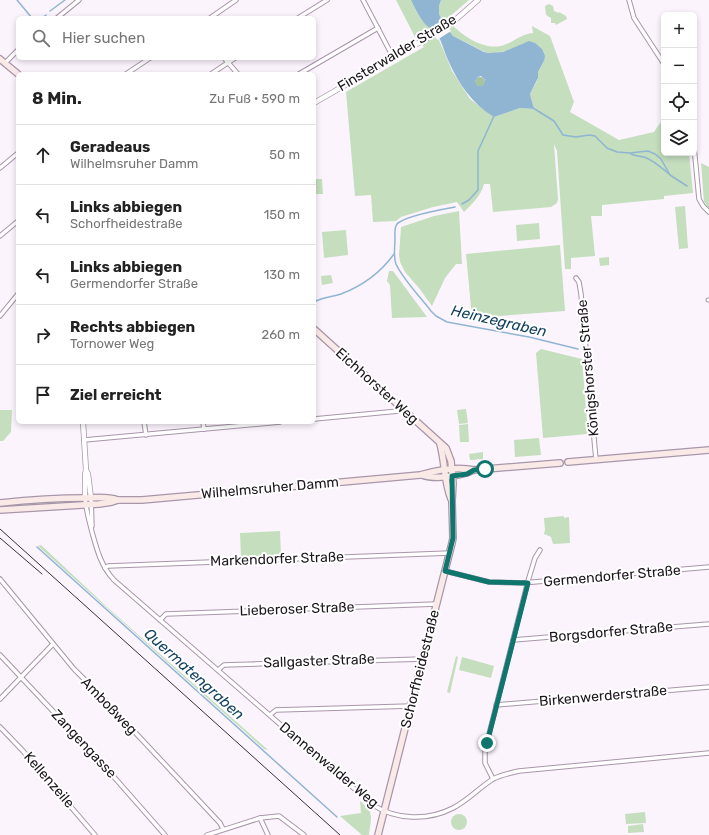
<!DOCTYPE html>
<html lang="de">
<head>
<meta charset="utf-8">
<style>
  :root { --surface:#fff; --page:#f2f2f2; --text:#222; --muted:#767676; --line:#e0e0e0 }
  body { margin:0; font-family:Rubik,sans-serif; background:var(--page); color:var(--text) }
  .controls { position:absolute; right:12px; top:12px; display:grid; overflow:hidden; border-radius:6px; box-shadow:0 2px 6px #0003 }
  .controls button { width:36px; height:36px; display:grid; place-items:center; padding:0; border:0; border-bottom:1px solid var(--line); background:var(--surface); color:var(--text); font:20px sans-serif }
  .stop { position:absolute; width:12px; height:12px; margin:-9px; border:3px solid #0f766e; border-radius:50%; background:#fff }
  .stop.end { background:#0f766e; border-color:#fff; box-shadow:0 1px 4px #0008 }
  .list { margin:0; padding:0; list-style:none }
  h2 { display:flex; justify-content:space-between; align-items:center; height:52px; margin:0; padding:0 16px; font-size:17px }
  h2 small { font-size:13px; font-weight:400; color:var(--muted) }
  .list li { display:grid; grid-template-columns:26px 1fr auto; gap:12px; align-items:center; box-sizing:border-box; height:60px; padding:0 16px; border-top:1px solid var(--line) }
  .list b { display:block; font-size:15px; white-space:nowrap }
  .list p { margin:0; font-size:13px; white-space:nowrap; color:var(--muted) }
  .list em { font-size:13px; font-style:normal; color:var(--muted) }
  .icon { flex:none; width:22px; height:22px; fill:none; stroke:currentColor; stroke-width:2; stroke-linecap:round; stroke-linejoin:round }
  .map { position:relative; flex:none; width:709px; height:835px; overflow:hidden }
  .search { position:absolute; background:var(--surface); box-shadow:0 2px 6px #0003; left:16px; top:16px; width:300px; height:44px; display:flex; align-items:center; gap:10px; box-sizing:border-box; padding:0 14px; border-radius:6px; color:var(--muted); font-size:15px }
  .panel { position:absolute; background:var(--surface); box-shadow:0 2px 6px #0003; left:16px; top:72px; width:300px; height:352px; border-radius:6px }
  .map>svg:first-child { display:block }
  .green { fill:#c4debe }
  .forest { fill:#a6c4a0 }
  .water { fill:#8fb5d3; fill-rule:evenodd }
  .pier { fill:#fcf4fd }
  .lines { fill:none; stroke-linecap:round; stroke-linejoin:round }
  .stream { stroke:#8fb5d3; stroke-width:1.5 }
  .pedestrian-casing { stroke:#a896aa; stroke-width:5 }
  .minor-casing { stroke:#a896aa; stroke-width:5.5 }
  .tertiary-casing { stroke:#a896aa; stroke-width:6 }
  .secondary-casing { stroke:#a896aa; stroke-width:8 }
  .pedestrian { stroke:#fff; stroke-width:3 }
  .minor { stroke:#fff; stroke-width:3.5 }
  .tertiary { stroke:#fff; stroke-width:4.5 }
  .secondary { stroke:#faeae7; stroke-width:5.5 }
  .tram { stroke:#363037; stroke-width:1 }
  .route { stroke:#0f766e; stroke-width:5 }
  .labels { text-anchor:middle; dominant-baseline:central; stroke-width:4; stroke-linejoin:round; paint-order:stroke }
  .street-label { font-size:14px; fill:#1c161d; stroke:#fff }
  .water-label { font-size:15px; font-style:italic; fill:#144260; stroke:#fff }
</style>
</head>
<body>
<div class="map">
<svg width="709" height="835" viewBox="0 0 709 835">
  <rect width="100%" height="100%" fill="#fcf4fd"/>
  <!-- green -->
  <g class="green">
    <path d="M396,0H411L416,11L421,19L437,35L452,71L470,99L494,117L520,108L534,109L530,94L538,79V72L544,61L524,43C512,50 498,55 485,52L453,36L445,26L439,14V6L441,0H469L447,19C459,34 484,52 504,45C514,42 521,34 533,33L532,26L550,36L574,102L570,112L619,140L654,132L664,117V153H689L693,193L664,196V199L602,205V216H591L595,256L571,258V269H565L557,151L554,144L558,199L557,203L551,207L493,212L490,184H484C481,196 472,204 464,212L457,202L433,207L401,217L396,221L373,222L371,195L355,196L346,92L424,47L415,37Z"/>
    <path d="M549,4L553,6L554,11L559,13V12L566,16L567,19L556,25L555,23H551V18L546,15L545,6Z"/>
    <path d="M701,163L709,167V208L704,202Z"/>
    <path d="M314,179H322L323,194H314Z"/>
    <path d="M685,206L688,248L679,249L675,207Z"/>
    <path d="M459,211L462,264H456L445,278L432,306L419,288L405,272L400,262L399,255L401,227L434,216Z"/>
    <path d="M539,223L540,239L517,241L516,225Z"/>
    <path d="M346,230L348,255L324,258L322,232Z"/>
    <path d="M560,245L565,311L472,318L466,254Z"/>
    <path d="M609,257V265L600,266L599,258Z"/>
    <path d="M389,271H393L427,317L392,318L390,285L387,281Z"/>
    <path d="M331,275L333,283L322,285L321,276Z"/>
    <path d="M541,349L582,359L588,434L543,438L536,353Z"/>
    <path d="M466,409L468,423L459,424L457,410Z"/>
    <path d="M0,410H12L11,432L3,441H0Z"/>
    <path d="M468,424L469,442H460L459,425Z"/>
    <path d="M539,438L541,455L515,457L514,440Z"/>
    <path d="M483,452V459L470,460L469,454Z"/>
    <path d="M78,500V503L2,507V505Z"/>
    <path d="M564,516V518L569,517L570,543L553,544L551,537L544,534L545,530L544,518Z"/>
    <path d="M280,531L281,556L241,557L240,533Z"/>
    <path d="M41,545L107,607L268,750L264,749L38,546Z"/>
    <path d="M456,656L458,657L450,693L447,692Z"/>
    <path d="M462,657L494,666L491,678L459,670Z"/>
    <path d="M360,801C375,813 371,817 369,835H362L340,816L361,813Z"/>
    <path d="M645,812L646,823L626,824L625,814Z"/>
    <circle cx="459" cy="822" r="8"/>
    <path d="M643,824L644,832L628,833V826Z"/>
  </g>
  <!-- forest -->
  <circle class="forest" cx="480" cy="82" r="5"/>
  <!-- water -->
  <path class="water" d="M411,0H441L439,6V14L445,26L453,36L484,52L489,53L503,52L529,41L535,43L542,49L545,56L544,61L538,72V78L530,94L534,109L520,108L494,117C472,104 458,83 448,60C444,52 442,41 437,34C434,30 429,28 425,24C419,17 415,9 411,0ZM481,76L485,80L484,84L482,86H477L475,81L478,77Z"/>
  <!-- pier -->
  <path class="pier" d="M444,20L451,31L437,40L435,36L429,30Z"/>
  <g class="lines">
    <!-- stream -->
    <g class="stream">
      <path d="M17,0L32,18"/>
      <path d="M50,11L65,0"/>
      <path d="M42,18L46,15"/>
      <path d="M533,108L554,121L563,135L576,137L589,135L595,136L607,148L617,152L630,153L648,151L655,154L661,159L670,175L687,186"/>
      <path d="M631,154C635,156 639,156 644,157C653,160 662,168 669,174"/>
      <path d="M462,204L469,200L478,190V151L494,116"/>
      <path d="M455,207C444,209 404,216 397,224C394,228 395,235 395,239C395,247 393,256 396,264C402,278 421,298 431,311L436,316L447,322L529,337L578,349"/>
      <path d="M314,302C323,297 332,297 341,294C362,286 381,272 394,254"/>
      <path d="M37,547L337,817"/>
    </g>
    <!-- pedestrian casing -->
    <g class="pedestrian-casing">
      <path id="pedestrian" d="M708,300H709"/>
    </g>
    <!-- minor casing -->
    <g class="minor-casing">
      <g id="minor">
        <path d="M363,0L393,57"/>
        <path d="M629,0L634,18L664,64"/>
        <path d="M57,18L79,0"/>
        <path d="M210,18L236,0"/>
        <path d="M298,18L327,0"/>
        <path d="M224,58L238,74"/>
        <path d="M5,63L18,50"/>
        <path d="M126,74L150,58"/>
        <path d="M211,74L235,58"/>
        <path d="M299,74L378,28"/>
        <path d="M694,146L699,199L703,206L709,212"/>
        <path d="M0,168L18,153"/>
        <path d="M0,236L18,221"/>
        <path d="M576,278L579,282L581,294L596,460"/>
        <path d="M0,316L18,294"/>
        <path d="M314,419L399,411L402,408"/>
        <path d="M144,422L146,435"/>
        <path d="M203,422L204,429"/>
        <path d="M84,440L280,422"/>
        <path d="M85,498C86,510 89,520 92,532C97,550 101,566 114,580L373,805C396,820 428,821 453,808C467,801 479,788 493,779C501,775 510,773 519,771L709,753"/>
        <path d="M91,498L92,526"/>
        <path d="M105,568L108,566L450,553"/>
        <path d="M445,571L489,582L522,583L709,567"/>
        <path d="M0,579L74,669L100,695L220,823L223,829"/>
        <path d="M160,620L166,614L437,604"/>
        <path d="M513,640L709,624"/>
        <path d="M0,655L99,760L165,835"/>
        <path d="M218,670L224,665L423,659"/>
        <path d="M0,699L53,644"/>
        <path d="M496,705L709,687"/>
        <path d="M270,715L276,710L411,706"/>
        <path d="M0,727L23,751L95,835"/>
        <path d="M493,779L485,763V750L528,581L535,558L540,550"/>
        <path d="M260,818L268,835"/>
        <path d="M207,835L260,818L279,816L304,835"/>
      </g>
    </g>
    <!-- tertiary casing -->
    <g class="tertiary-casing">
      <g id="tertiary">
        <path d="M314,103L427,38L454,21L478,0"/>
        <path d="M83,422L86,470L88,474L91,498"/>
        <path d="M85,498V475L86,470"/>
      </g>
    </g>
    <!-- secondary casing -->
    <g class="secondary-casing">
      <g id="secondary">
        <path d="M0,59L18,74"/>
        <path d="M314,329L446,448L451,461L453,483L452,501L453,538L452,543L378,835"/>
        <path d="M440,444C445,462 444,482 451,499"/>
        <path d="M568,462L709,450"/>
        <path d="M422,475C435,480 462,476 474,470"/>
        <path d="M0,503C28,500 56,498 84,498C95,498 107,496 118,500"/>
        <path d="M0,510L99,504L112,502L118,500H142L420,475C437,470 456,466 474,470L560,463"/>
      </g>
    </g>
    <!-- pedestrian -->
    <use href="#pedestrian" class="pedestrian"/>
    <!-- minor -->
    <use href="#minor" class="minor"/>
    <!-- tertiary -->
    <use href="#tertiary" class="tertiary"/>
    <!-- secondary -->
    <use href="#secondary" class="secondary"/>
    <!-- tram -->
    <g class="tram">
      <path d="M0,529L340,835"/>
      <path d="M0,538L42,574"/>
    </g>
  </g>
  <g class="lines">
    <!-- route -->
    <path class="route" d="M485,469L474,470L467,474L452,476L453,538L445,571L489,582L528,583L487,743"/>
  </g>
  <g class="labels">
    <!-- street labels -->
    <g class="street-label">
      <text transform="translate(397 53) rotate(-31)">Finsterwalder Straße</text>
      <text transform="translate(588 368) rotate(-95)">Königshorster Straße</text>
      <text transform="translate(377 386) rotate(42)">Eichhorster Weg</text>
      <text transform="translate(270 488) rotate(-5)">Wilhelmsruher Damm</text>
      <text transform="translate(277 559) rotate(-2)">Markendorfer Straße</text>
      <text transform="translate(612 576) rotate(-5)">Germendorfer Straße</text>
      <text transform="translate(297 609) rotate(-2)">Lieberoser Straße</text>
      <text transform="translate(611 632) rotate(-5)">Borgsdorfer Straße</text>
      <text transform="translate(319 661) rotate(-2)">Sallgaster Straße</text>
      <text transform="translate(420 669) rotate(-76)">Schorfheidestraße</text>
      <text transform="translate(603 696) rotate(-5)">Birkenwerderstraße</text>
      <text transform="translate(109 706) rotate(46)">Amboßweg</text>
      <text transform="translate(84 744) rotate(47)">Zangengasse</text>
      <text transform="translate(329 765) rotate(40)">Dannenwalder Weg</text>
      <text transform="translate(49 780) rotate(49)">Kellenzeile</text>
    </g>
    <!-- water labels -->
    <g class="water-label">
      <text transform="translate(499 321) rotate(13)">Heinzegraben</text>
      <text transform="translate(194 674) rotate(42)">Quermatengraben</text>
    </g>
  </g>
</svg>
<div class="controls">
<button>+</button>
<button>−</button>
<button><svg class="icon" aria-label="locate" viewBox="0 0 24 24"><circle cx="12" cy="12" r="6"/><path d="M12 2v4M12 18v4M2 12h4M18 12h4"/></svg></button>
<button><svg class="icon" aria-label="layers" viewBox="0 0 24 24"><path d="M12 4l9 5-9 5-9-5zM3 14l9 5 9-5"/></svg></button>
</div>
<div class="stop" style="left:485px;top:469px"></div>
<div class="stop end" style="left:487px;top:743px"></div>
<div class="search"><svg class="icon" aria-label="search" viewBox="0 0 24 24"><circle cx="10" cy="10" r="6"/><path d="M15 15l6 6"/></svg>Hier suchen</div>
<section class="panel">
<h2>8 Min.<small>Zu Fuß · 590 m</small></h2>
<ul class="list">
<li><svg class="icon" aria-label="ahead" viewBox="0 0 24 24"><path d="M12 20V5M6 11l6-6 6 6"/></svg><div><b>Geradeaus</b><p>Wilhelmsruher Damm</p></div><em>50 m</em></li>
<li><svg class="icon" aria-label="left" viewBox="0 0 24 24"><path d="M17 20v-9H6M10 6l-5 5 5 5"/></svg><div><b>Links abbiegen</b><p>Schorfheidestraße</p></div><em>150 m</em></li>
<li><svg class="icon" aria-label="left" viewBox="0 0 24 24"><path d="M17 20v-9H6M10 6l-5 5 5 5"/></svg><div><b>Links abbiegen</b><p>Germendorfer Straße</p></div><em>130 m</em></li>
<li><svg class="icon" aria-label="right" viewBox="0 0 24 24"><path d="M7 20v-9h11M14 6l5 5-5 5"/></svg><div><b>Rechts abbiegen</b><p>Tornower Weg</p></div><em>260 m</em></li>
<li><svg class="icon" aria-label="arrive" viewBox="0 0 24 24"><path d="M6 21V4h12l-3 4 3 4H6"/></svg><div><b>Ziel erreicht</b></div></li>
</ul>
</section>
</div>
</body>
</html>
